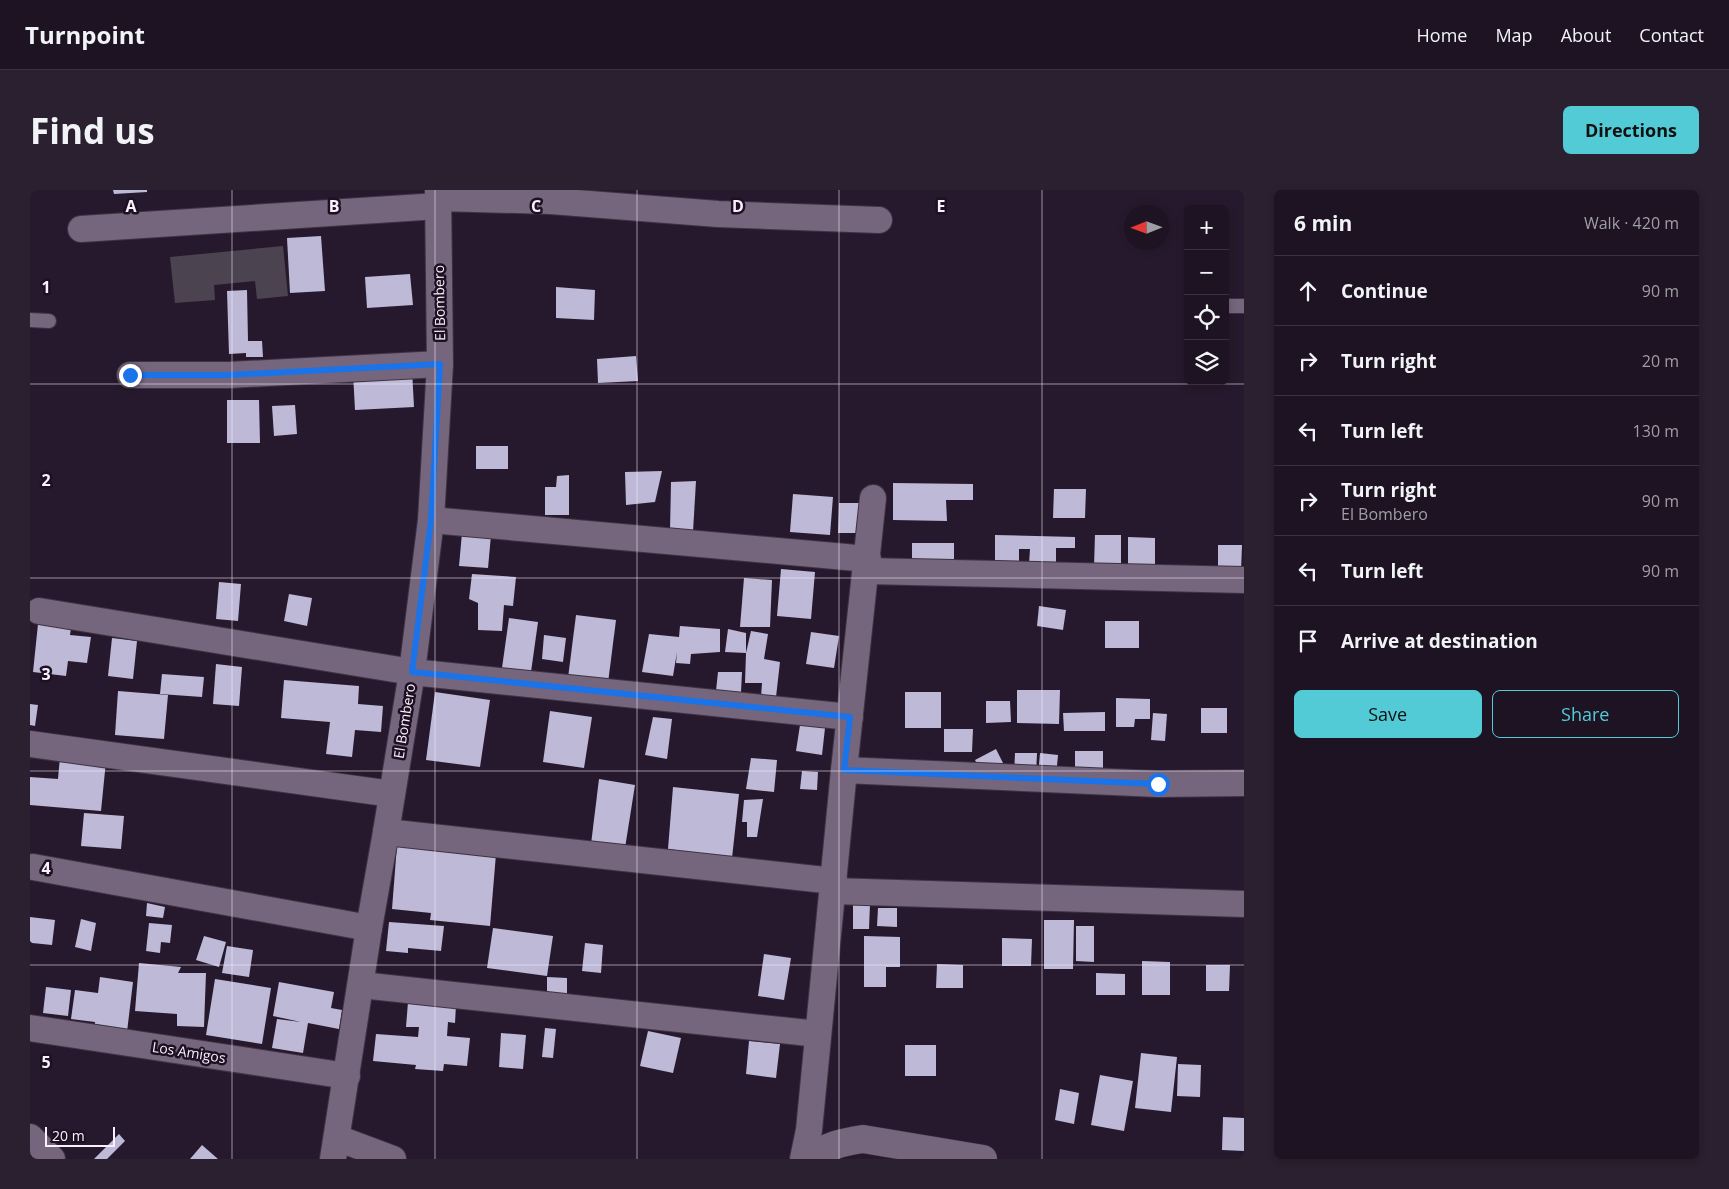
<!DOCTYPE html>
<html lang="en">
<head>
<meta charset="utf-8">
<style>
  :root { --surface:#1d1322; --page:#2a202f; --text:#f1f3f6; --muted:#a09ea5; --line:#3b3240; --accent:#52cbd7 }
  body { margin:0; font-family:"Open Sans",sans-serif; background:var(--page); color:var(--text) }
  .controls { position:absolute; right:15px; top:15px; display:grid; overflow:hidden; border-radius:8px; box-shadow:0 2px 8px #0003 }
  .controls button { width:45px; height:45px; display:grid; place-items:center; padding:0; border:0; border-bottom:1px solid var(--line); background:var(--surface); color:var(--text); font:25px sans-serif }
  .compass { position:absolute; left:1094px; top:15px; width:45px; height:45px; border-radius:50%; background:var(--surface); box-shadow:0 2px 8px #0003; rotate:269deg }
  .scale { position:absolute; left:15px; bottom:12px; width:70px; box-sizing:border-box; padding-left:5px; border:2px solid #f9f0fd; border-top:0; font-size:14px; line-height:18px; white-space:nowrap; color:#f9f0fd; -webkit-text-stroke:4px #1d1023; paint-order:stroke }
  .stop { position:absolute; width:15px; height:15px; margin:-11px; border:4px solid #1a73e8; border-radius:50%; background:#fff }
  .stop.end { background:#1a73e8; border-color:#fff; box-shadow:0 1px 5px #0008 }
  .list { margin:0; padding:0; list-style:none }
  h2 { display:flex; justify-content:space-between; align-items:center; height:65px; margin:0; padding:0 20px; font-size:21px }
  h2 small { font-size:16px; font-weight:400; color:var(--muted) }
  .list li { display:grid; grid-template-columns:32px 1fr auto; gap:15px; align-items:center; box-sizing:border-box; height:70px; padding:0 20px; border-top:1px solid var(--line) }
  .list b { display:block; font-size:19px; white-space:nowrap }
  .list p { margin:0; font-size:16px; white-space:nowrap; color:var(--muted) }
  .list em { font-size:16px; font-style:normal; color:var(--muted) }
  .actions { display:flex; gap:10px; padding:15px 20px }
  .actions a { flex:1; padding:11px 0; border:1px solid var(--accent); border-radius:8px; text-align:center; font-size:18px; color:var(--accent) }
  .actions .main { background:var(--accent); color:#111 }
  .icon { flex:none; width:28px; height:28px; fill:none; stroke:currentColor; stroke-width:2; stroke-linecap:round; stroke-linejoin:round }
  .map { position:relative; flex:none; width:1214px; height:969px; overflow:hidden; border-radius:8px }
  header { display:flex; align-items:center; gap:30px; box-sizing:border-box; height:70px; padding:0 25px; background:var(--surface); border-bottom:1px solid var(--line) }
  header strong { font-size:24px }
  nav { display:flex; gap:28px; margin-inline-start:auto; font-size:18px }
  .intro { display:flex; align-items:center; justify-content:space-between; box-sizing:border-box; height:120px; padding:0 30px }
  h1 { margin:0; font-size:35px }
  .button { padding:12px 22px; border-radius:8px; background:var(--accent); color:#111; font-size:18px; font-weight:700 }
  main { display:flex; gap:30px; padding:0 30px }
  aside { flex:1; background:var(--surface); border-radius:8px; box-shadow:0 2px 8px #0003 }
  .map>svg:first-child { display:block }
  .green { fill:#4c4350 }
  .building { fill:#bdb9d7 }
  .lines { fill:none; stroke-linecap:round; stroke-linejoin:round }
  .lane-casing { stroke:#3e3343; stroke-width:16 }
  .street-casing { stroke:#3e3343; stroke-width:28 }
  .secondary-casing { stroke:#3e3343; stroke-width:29 }
  .lane { stroke:#75657d; stroke-width:14 }
  .street { stroke:#75657d; stroke-width:26 }
  .secondary { stroke:#75657d; stroke-width:28 }
  .route { stroke:#1a73e8; stroke-width:6 }
  .grid { fill:none; stroke:#f9f0fd; stroke-width:1; stroke-opacity:0.55 }
  .labels { text-anchor:middle; dominant-baseline:central; stroke-width:5; stroke-linejoin:round; paint-order:stroke }
  .street-label { font-size:14px; fill:#f9f0fd; stroke:#1d1023 }
  .grid-label { font-size:16px; text-anchor:middle; font-weight:bold; fill:#f9f0fd; stroke:#1d1023; stroke-width:5; stroke-linejoin:round; paint-order:stroke }
</style>
</head>
<body>
<header>
<strong>Turnpoint</strong>
<nav><a>Home</a><a>Map</a><a>About</a><a>Contact</a></nav>
</header>
<div class="intro"><h1>Find us</h1><a class="button">Directions</a></div>
<main>
<div class="map">
<svg width="1214" height="969" viewBox="0 0 1214 969">
  <rect width="100%" height="100%" fill="#27192d"/>
  <!-- green -->
  <path class="green" d="M253,56L258,106L227,109L225,91L184,95L185,110L145,113L140,67Z"/>
  <!-- building -->
  <g class="building">
    <path d="M83,0H117V2L84,4Z"/>
    <path d="M291,46L295,101L260,103L257,48Z"/>
    <path d="M380,84L383,115L337,118L335,87Z"/>
    <path d="M526,97L565,100L564,130L526,128Z"/>
    <path d="M217,100L218,151H232L233,167H216V163L199,164L197,101Z"/>
    <path d="M606,166L608,191L568,193L567,169Z"/>
    <path d="M382,180L384,217L325,220L323,183Z"/>
    <path d="M197,210H229L230,253H197Z"/>
    <path d="M265,215L267,244L244,246L242,216Z"/>
    <rect x="446" y="256" width="32" height="23"/>
    <path d="M632,281L625,312L596,315L595,282Z"/>
    <path d="M539,285V325H515V297H526L527,286Z"/>
    <path d="M666,291L663,342H640L641,292Z"/>
    <path d="M863,293L943,294V310H916L917,331L863,330Z"/>
    <path d="M1024,299H1056L1055,328H1023Z"/>
    <path d="M763,304L803,307L800,345L760,342Z"/>
    <path d="M809,313H831L830,343H808Z"/>
    <path d="M432,343L461,345L458,378L429,376Z"/>
    <path d="M965,345L1045,347V358H1026V375L999,374L1000,359H989V375L965,374Z"/>
    <path d="M1065,345H1091V376H1064Z"/>
    <path d="M1098,347L1125,348V377H1098Z"/>
    <path d="M882,353H924V378L882,377Z"/>
    <path d="M1188,355H1212L1211,382H1188Z"/>
    <path d="M751,379L785,382L781,429L747,426Z"/>
    <path d="M442,384L486,387L483,416L474,415L472,441L448,440V413L439,409Z"/>
    <path d="M714,388L742,390L740,437H710Z"/>
    <path d="M189,392L211,394L208,431L186,429Z"/>
    <path d="M259,404L282,408L277,436L254,431Z"/>
    <path d="M1009,416L1036,420L1033,440L1007,436Z"/>
    <path d="M546,425L586,430L578,493L538,488Z"/>
    <path d="M479,428L508,432L501,482L472,478Z"/>
    <rect x="1075" y="431" width="34" height="27"/>
    <path d="M8,434L41,438L40,445L61,447L57,473L38,471L36,486L3,482Z"/>
    <path d="M650,436L690,439V462L661,464L660,474L646,473L647,462L643,486L612,482L619,444L649,447Z"/>
    <path d="M698,439L716,443V463L695,462Z"/>
    <path d="M721,441L738,444L734,469L750,472L746,507H731L732,493H715L716,463Z"/>
    <path d="M781,442L809,446L804,478L776,474Z"/>
    <path d="M514,445L536,448L533,472L512,469Z"/>
    <path d="M82,448L107,451L103,489L78,486Z"/>
    <path d="M186,474L212,477L209,516L183,514Z"/>
    <path d="M688,482H712L711,502L686,501Z"/>
    <path d="M132,484L174,487L172,507L130,504Z"/>
    <path d="M254,490L329,496L328,514L353,516L351,542L325,540L322,567L296,564L300,532L251,528Z"/>
    <path d="M987,500H1030L1029,534L987,533Z"/>
    <path d="M88,501L138,505L134,549L85,545Z"/>
    <path d="M405,502L460,510L450,577L396,570Z"/>
    <rect x="875" y="502" width="36" height="36"/>
    <path d="M1086,508L1120,509V529H1105L1104,537H1086Z"/>
    <path d="M956,511H980L981,532L956,533Z"/>
    <path d="M0,514L8,515L5,536L0,535Z"/>
    <rect x="1171" y="518" width="26" height="25"/>
    <path d="M520,521L562,527L554,578L513,572Z"/>
    <path d="M1075,522V541H1034L1033,523Z"/>
    <path d="M1123,523L1137,524L1135,551L1121,550Z"/>
    <path d="M623,527L642,529L637,569L615,565Z"/>
    <path d="M770,535L795,538L792,565L766,561Z"/>
    <path d="M914,539H943L942,562H914Z"/>
    <path d="M966,559L973,573L952,584L945,570Z"/>
    <rect x="1045" y="561" width="28" height="24"/>
    <path d="M985,563H1007L1006,586H984Z"/>
    <path d="M1010,563L1028,565L1026,587L1008,586Z"/>
    <path d="M30,567L76,571L71,621L0,615V587L28,589Z"/>
    <path d="M721,568L747,570L744,602L716,599Z"/>
    <path d="M772,581L788,582L787,600L770,599Z"/>
    <path d="M569,589L605,595L595,658L561,654Z"/>
    <path d="M643,597L709,604L702,668L638,659Z"/>
    <path d="M733,609L727,647H717V632H712L714,610Z"/>
    <path d="M54,623L94,626L91,659L51,656Z"/>
    <path d="M367,655L466,664L460,736L400,730L401,723L362,719Z"/>
    <path d="M117,713L135,717L133,728L116,726Z"/>
    <path d="M823,714H840L839,739H823Z"/>
    <path d="M848,718H867V737L847,736Z"/>
    <path d="M0,727L25,730L22,755L2,753L0,751Z"/>
    <path d="M51,729L66,733L61,761L45,757Z"/>
    <path d="M1014,730H1044L1043,779H1014Z"/>
    <path d="M359,732L414,736L411,761L378,758V763L356,761Z"/>
    <path d="M119,733L142,735L140,753L131,752L130,763L116,761Z"/>
    <path d="M1046,736H1064V772L1046,771Z"/>
    <path d="M463,738L523,746L517,786L457,778Z"/>
    <path d="M174,746L196,752L189,777L166,770Z"/>
    <path d="M834,746L870,747V777H856V797H834Z"/>
    <path d="M972,748L1002,749L1001,776H972Z"/>
    <path d="M555,753L573,755L571,783L552,781Z"/>
    <path d="M197,756L223,760L219,787L192,783Z"/>
    <path d="M734,764L761,768L754,810L728,806Z"/>
    <path d="M1112,771L1140,772V805H1112Z"/>
    <path d="M109,773L151,777L148,783H176L174,837L147,836V824L105,821Z"/>
    <path d="M907,774L933,775V798H906Z"/>
    <path d="M1176,775H1200L1199,801H1176Z"/>
    <path d="M1066,783L1095,784V805H1066Z"/>
    <path d="M70,787L103,792L97,842L64,838L65,832L41,829L45,800L68,803Z"/>
    <path d="M517,787L537,788V808L517,807Z"/>
    <path d="M185,789L241,798L232,854L176,845Z"/>
    <path d="M249,792L304,802L301,818L312,820L309,839L278,833L273,863L242,858L247,829L271,832L243,826Z"/>
    <path d="M16,797L41,800L38,826L13,823Z"/>
    <path d="M378,812L426,815L425,833L418,832L417,846L440,848L437,876L414,874L413,881L385,879L386,875L343,871L346,844L388,847L389,837H376Z"/>
    <path d="M515,838L526,839L523,868L512,867Z"/>
    <path d="M618,841L651,848L643,883L610,876Z"/>
    <path d="M471,843L496,845L493,879L469,877Z"/>
    <path d="M719,851L750,854L746,888L716,884Z"/>
    <rect x="875" y="855" width="31" height="31"/>
    <path d="M1111,863L1147,867L1141,922L1105,918Z"/>
    <path d="M1148,874L1171,875L1170,907L1147,906Z"/>
    <path d="M1070,885L1103,891L1094,941L1061,935Z"/>
    <path d="M1030,899L1049,903L1044,934L1025,930Z"/>
    <path d="M1193,927L1214,928V961L1192,960Z"/>
    <path d="M89,944L95,951L77,969H64Z"/>
    <path d="M172,955L188,969H160Z"/>
  </g>
  <g class="lines">
    <!-- lane casing -->
    <g class="lane-casing">
      <g id="lane">
        <path d="M1199,116H1214"/>
        <path d="M0,130L19,131"/>
      </g>
    </g>
    <!-- street casing -->
    <g class="street-casing">
      <g id="street">
        <path d="M51,39L408,16V8L521,11L688,24L849,30"/>
        <path d="M100,185H198L410,174"/>
        <path d="M401,330L838,369"/>
        <path d="M837,381L1214,390"/>
        <path d="M9,421L382,482L820,527"/>
        <path d="M0,554L362,604"/>
        <path d="M814,580L1128,594L1214,593"/>
        <path d="M356,642L804,691L803,701L1214,714"/>
        <path d="M3,677L339,738"/>
        <path d="M331,795L788,844"/>
        <path d="M0,838L317,886"/>
        <path d="M0,947L22,969"/>
        <path d="M307,948L363,969"/>
        <path d="M303,969L339,738L356,642L382,482L401,330L410,174L408,0"/>
        <path d="M773,969L779,940L814,580L843,308"/>
      </g>
    </g>
    <!-- secondary casing -->
    <g class="secondary-casing">
      <path id="secondary" d="M782,969C796,955 814,952 833,949L953,969"/>
    </g>
    <!-- lane -->
    <use href="#lane" class="lane"/>
    <!-- street -->
    <use href="#street" class="street"/>
    <!-- secondary -->
    <use href="#secondary" class="secondary"/>
  </g>
  <g class="lines">
    <!-- route -->
    <path class="route" d="M100,185H198L410,174L401,330L382,482L820,527L814,580L1128,594"/>
  </g>
  <!-- grid -->
  <path class="grid" d="M202,0V969M405,0V969M607,0V969M809,0V969M1012,0V969M0,194H1214M0,388H1214M0,581H1214M0,775H1214"/>
  <g class="labels">
    <!-- street labels -->
    <g class="street-label">
      <text transform="translate(409 113) rotate(-91)">El Bombero</text>
      <text transform="translate(374 531) rotate(-81)">El Bombero</text>
      <text transform="translate(159 862) rotate(9)">Los Amigos</text>
    </g>
  </g>
  <g class="grid-label">
    <text x="101" y="22">A</text>
    <text x="304" y="22">B</text>
    <text x="506" y="22">C</text>
    <text x="708" y="22">D</text>
    <text x="911" y="22">E</text>
    <text x="16" y="103">1</text>
    <text x="16" y="296">2</text>
    <text x="16" y="490">3</text>
    <text x="16" y="684">4</text>
    <text x="16" y="878">5</text>
  </g>
</svg>
<div class="controls">
<button>+</button>
<button>−</button>
<button><svg class="icon" aria-label="locate" viewBox="0 0 24 24"><circle cx="12" cy="12" r="6"/><path d="M12 2v4M12 18v4M2 12h4M18 12h4"/></svg></button>
<button><svg class="icon" aria-label="layers" viewBox="0 0 24 24"><path d="M12 4l9 5-9 5-9-5zM3 14l9 5 9-5"/></svg></button>
</div>
<svg class="compass" viewBox="-18 -18 36 36"><path d="M0-13l5 13h-10z" fill="#e53935"/><path d="M0 13l5-13h-10z" fill="#a09ea5"/></svg>
<div class="scale">20 m</div>
<div class="stop" style="left:1128px;top:594px"></div>
<div class="stop end" style="left:100px;top:185px"></div>
</div>
<aside>
<h2>6 min<small>Walk · 420 m</small></h2>
<ul class="list">
<li><svg class="icon" aria-label="ahead" viewBox="0 0 24 24"><path d="M12 20V5M6 11l6-6 6 6"/></svg><div><b>Continue</b></div><em>90 m</em></li>
<li><svg class="icon" aria-label="right" viewBox="0 0 24 24"><path d="M7 20v-9h11M14 6l5 5-5 5"/></svg><div><b>Turn right</b></div><em>20 m</em></li>
<li><svg class="icon" aria-label="left" viewBox="0 0 24 24"><path d="M17 20v-9H6M10 6l-5 5 5 5"/></svg><div><b>Turn left</b></div><em>130 m</em></li>
<li><svg class="icon" aria-label="right" viewBox="0 0 24 24"><path d="M7 20v-9h11M14 6l5 5-5 5"/></svg><div><b>Turn right</b><p>El Bombero</p></div><em>90 m</em></li>
<li><svg class="icon" aria-label="left" viewBox="0 0 24 24"><path d="M17 20v-9H6M10 6l-5 5 5 5"/></svg><div><b>Turn left</b></div><em>90 m</em></li>
<li><svg class="icon" aria-label="arrive" viewBox="0 0 24 24"><path d="M6 21V4h12l-3 4 3 4H6"/></svg><div><b>Arrive at destination</b></div></li>
</ul>
<div class="actions"><a class="main">Save</a><a>Share</a></div>
</aside>
</main>
</body>
</html>
